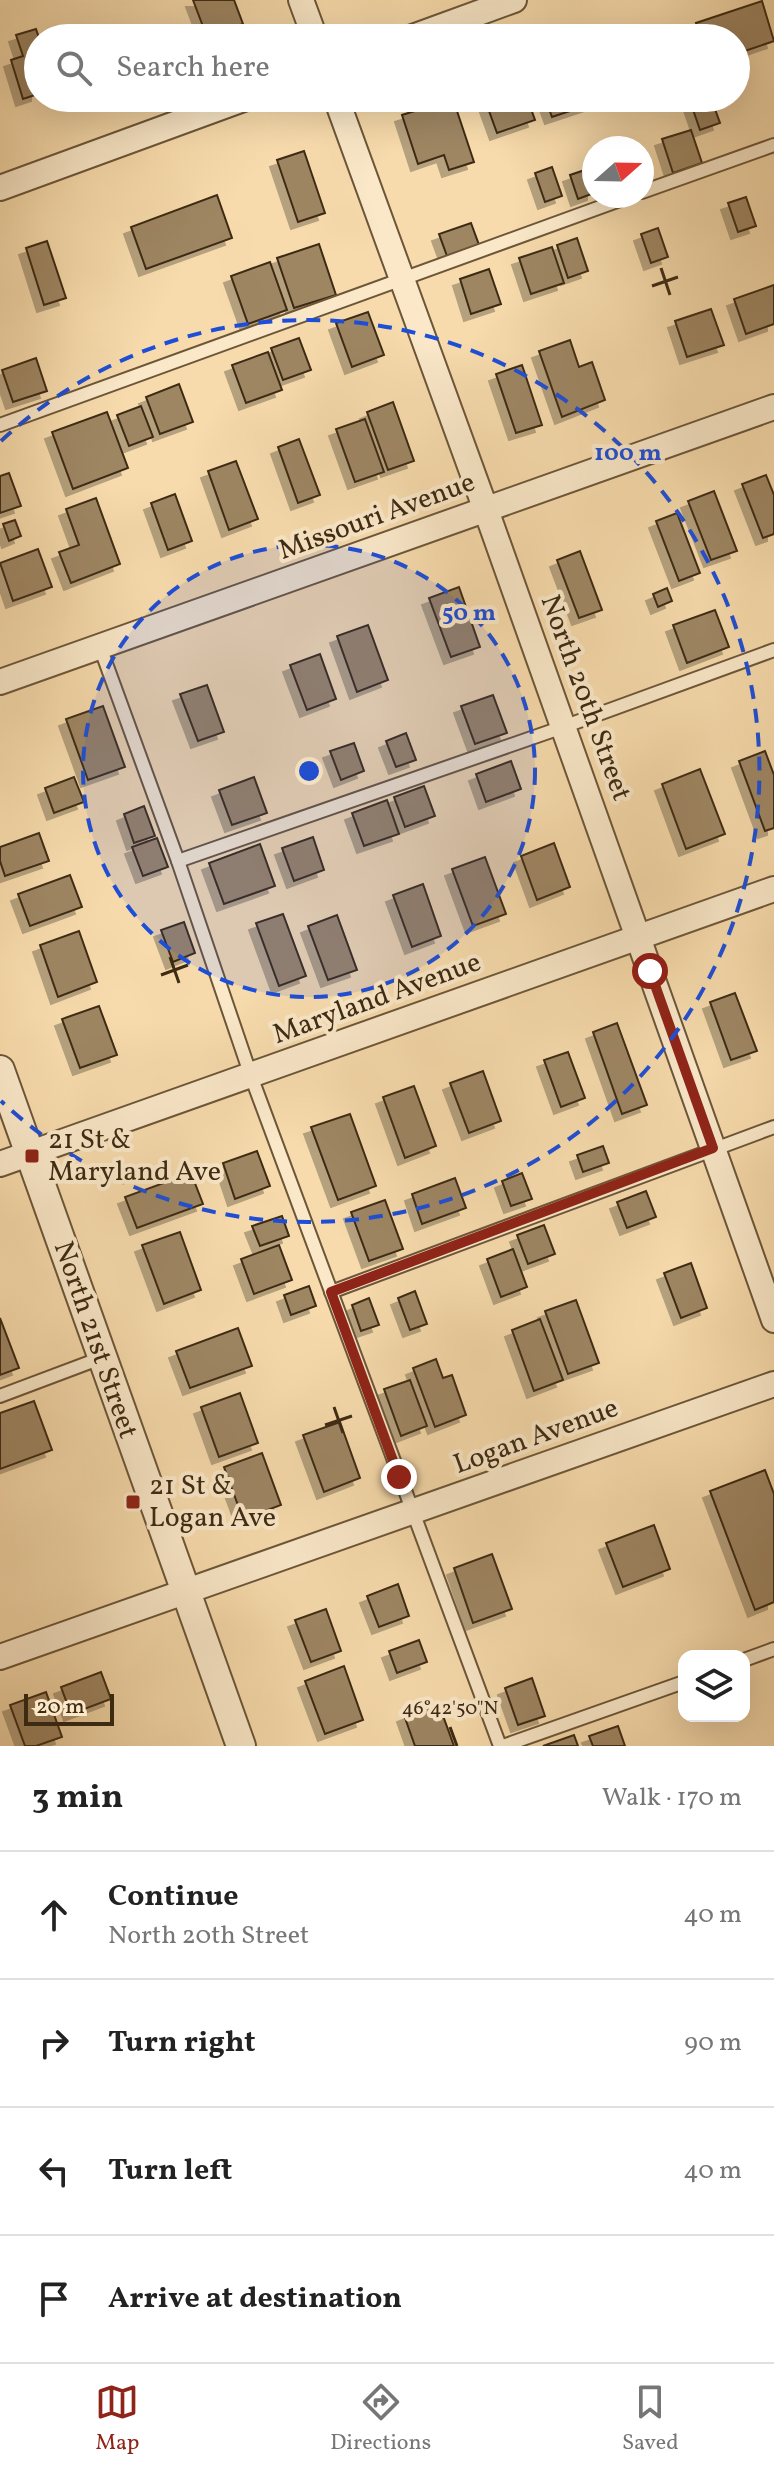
<!DOCTYPE html>
<html lang="en">
<head>
<meta charset="utf-8">
<style>
  :root { --surface:#fff; --page:#f2f2f2; --text:#222; --muted:#767676; --line:#e0e0e0; --accent:#8f2418 }
  body { margin:0; font-family:Vollkorn,serif; background:var(--page); color:var(--text) }
  .controls { position:absolute; right:24px; bottom:24px; display:grid; overflow:hidden; border-radius:16px; box-shadow:0 8px 32px #0002 }
  .controls button { width:72px; height:72px; display:grid; place-items:center; padding:0; border:0; border-bottom:2px solid var(--line); background:var(--surface); color:var(--text); font:40px sans-serif }
  .compass { position:absolute; left:582px; top:136px; width:72px; height:72px; border-radius:50%; background:var(--surface); box-shadow:0 8px 32px #0002; rotate:70deg }
  .scale { position:absolute; left:24px; bottom:20px; width:90px; box-sizing:border-box; padding-left:8px; border:4px solid #3d2a13; border-top:0; font-size:22px; line-height:28px; white-space:nowrap; color:#3d2a13; -webkit-text-stroke:6px #fae8c9; paint-order:stroke }
  .stop { position:absolute; width:24px; height:24px; margin:-18px; border:6px solid #8f2418; border-radius:50%; background:#fff }
  .stop.end { background:#8f2418; border-color:#fff; box-shadow:0 2px 8px #0008 }
  .list { margin:0; padding:0; list-style:none }
  h2 { display:flex; justify-content:space-between; align-items:center; height:104px; margin:0; padding:0 32px; font-size:34px }
  h2 small { font-size:26px; font-weight:400; color:var(--muted) }
  .list li { display:grid; grid-template-columns:52px 1fr auto; gap:24px; align-items:center; box-sizing:border-box; height:128px; padding:0 32px; border-top:2px solid var(--line) }
  .list b { display:block; font-size:30px; white-space:nowrap }
  .list p { margin:0; font-size:26px; white-space:nowrap; color:var(--muted) }
  .list em { font-size:26px; font-style:normal; color:var(--muted) }
  .icon { flex:none; width:44px; height:44px; fill:none; stroke:currentColor; stroke-width:2; stroke-linecap:round; stroke-linejoin:round }
  .map { position:relative; flex:none; width:774px; height:1746px; overflow:hidden }
  .search { position:absolute; background:var(--surface); box-shadow:0 8px 32px #0002; left:24px; right:24px; top:24px; height:88px; display:flex; align-items:center; gap:20px; box-sizing:border-box; padding:0 28px; border-radius:44px; color:var(--muted); font-size:30px }
  .sheet { height:616px; background:var(--surface) }
  nav { display:flex; justify-content:space-around; align-items:center; box-sizing:border-box; height:112px; border-top:2px solid var(--line); background:var(--surface); font-size:22px; color:var(--muted) }
  nav a { display:grid; justify-items:center; gap:4px }
  nav .on { color:var(--accent) }
  .map>svg:first-child { display:block }
  .building { fill:#9e8663; stroke:#3d2a13; stroke-width:2; filter:url(#shadow) }
  .lines { fill:none; stroke-linecap:round; stroke-linejoin:round }
  .service-casing { stroke:#6c5639; stroke-width:16 }
  .minor-casing { stroke:#6c5639; stroke-width:28 }
  .tertiary-casing { stroke:#6c5639; stroke-width:32 }
  .service { stroke:#fae8c9; stroke-width:12 }
  .minor { stroke:#fae8c9; stroke-width:24 }
  .tertiary { stroke:#fae8c9; stroke-width:28 }
  .route { stroke:#8f2418; stroke-width:10 }
  .ticks { fill:none; stroke:#3d2a13; stroke-width:3 }
  .ring { fill:none; stroke:#1d4ed8; stroke-width:4; stroke-dasharray:14 10 }
  .poi-dot { fill:#8f2418; stroke:#fae8c9; stroke-width:3 }
  .labels { text-anchor:middle; dominant-baseline:central; stroke-width:8; stroke-linejoin:round; paint-order:stroke }
  .street-label { font-size:28px; fill:#3d2a13; stroke:#fae8c9 }
  .poi-label { font-size:28px; fill:#3d2a13; stroke:#fae8c9; text-anchor:start }
  .ticks-label { font-size:20px; text-anchor:middle; fill:#3d2a13; stroke:#fae8c9; stroke-width:8; stroke-linejoin:round; paint-order:stroke }
  .centre { fill:#1d4ed8; stroke:#fae8c9; stroke-width:4 }
  .ring-label { font-size:24px; text-anchor:middle; font-weight:bold; fill:#1d4ed8; stroke:#fae8c9; stroke-width:8; stroke-linejoin:round; paint-order:stroke }
</style>
</head>
<body>
<div class="map">
<svg width="774" height="1746" viewBox="0 0 774 1746">
  <defs>
    <filter id="shadow"><feDropShadow dx="-7" dy="7" stdDeviation="0" flood-color="#0004"/></filter>
  </defs>
  <rect width="100%" height="100%" fill="#f7dbac"/>
  <filter id="stains"><feTurbulence type="fractalNoise" baseFrequency=".0025" numOctaves="4"/><feColorMatrix values="0 0 0 0 .2 0 0 0 0 .09 0 0 0 0 .02 0 0 0 .5 -.17"/></filter>
  <radialGradient id="worn" r=".72"><stop offset=".6" stop-color="#630" stop-opacity="0"/><stop offset="1" stop-color="#630" stop-opacity=".3"/></radialGradient>
  <!-- building -->
  <g class="building">
    <path d="M193,0H234L243,24L207,37Z"/>
    <path d="M762,1L774,41L736,54V38H701L696,23Z"/>
    <path d="M36,29L39,38L38,94L23,99L11,60L23,56L16,35Z"/>
    <path d="M492,98H527L535,120L497,133L485,100Z"/>
    <path d="M545,98H599L600,101L552,117Z"/>
    <path d="M689,98H711L720,123L700,130Z"/>
    <path d="M453,99L474,162L449,170L444,155L418,164L402,115Z"/>
    <path d="M691,130L702,163L673,173L662,139Z"/>
    <path d="M304,151L325,213L298,222L277,160Z"/>
    <path d="M552,167L562,196L545,202L535,173Z"/>
    <path d="M594,167V193L578,199L570,175Z"/>
    <path d="M217,195L232,238L146,269L131,227Z"/>
    <path d="M746,197L756,226L738,232L728,203Z"/>
    <path d="M471,223L479,245L447,256L439,234Z"/>
    <path d="M658,228L668,257L651,263L641,234Z"/>
    <path d="M577,238L588,271L568,278L557,245Z"/>
    <path d="M47,241L66,298L44,305L26,248Z"/>
    <path d="M319,244L336,295L294,308L277,258Z"/>
    <path d="M552,247L564,283L531,294L519,258Z"/>
    <path d="M270,262L287,310L248,324L231,276Z"/>
    <path d="M489,269L501,304L471,314L460,279Z"/>
    <path d="M774,285V324L746,334L734,299Z"/>
    <path d="M711,309L724,345L687,357L675,321Z"/>
    <path d="M368,312L384,355L352,367L336,323Z"/>
    <path d="M299,338L311,370L283,380L271,348Z"/>
    <path d="M570,340L579,367L592,362L605,400L562,417L539,351Z"/>
    <path d="M268,352L282,390L246,403L232,365Z"/>
    <path d="M36,358L47,391L13,402L2,370Z"/>
    <path d="M522,365L542,425L516,433L496,374Z"/>
    <path d="M179,384L193,422L160,434L146,397Z"/>
    <path d="M393,402L414,461L388,470L367,412Z"/>
    <path d="M141,406L153,437L129,446L117,415Z"/>
    <path d="M107,412L128,468L73,489L52,432Z"/>
    <path d="M365,419L384,472L355,482L336,429Z"/>
    <path d="M299,439L320,495L298,503L278,447Z"/>
    <path d="M236,461L258,519L229,530L208,471Z"/>
    <path d="M9,473L21,506L0,513V476Z"/>
    <path d="M766,475L774,495V534L763,538L742,484Z"/>
    <path d="M714,491L737,551L711,560L688,501Z"/>
    <path d="M175,494L192,541L168,550L151,503Z"/>
    <path d="M96,498L120,564L71,583L59,552L79,545L66,509Z"/>
    <path d="M677,513L700,573L679,581L656,521Z"/>
    <path d="M15,520L21,536L9,541L3,524Z"/>
    <path d="M38,549L52,587L13,601L0,563Z"/>
    <path d="M580,551L602,610L579,618L557,560Z"/>
    <path d="M459,587L480,647L451,657L429,598Z"/>
    <path d="M667,588L672,601L658,607L653,594Z"/>
    <path d="M715,610L729,647L687,663L673,625Z"/>
    <path d="M368,625L388,680L357,692L337,636Z"/>
    <path d="M320,654L336,699L307,710L290,665Z"/>
    <path d="M207,685L224,732L198,741L180,694Z"/>
    <path d="M493,695L507,733L475,744L461,706Z"/>
    <path d="M103,706L125,767L88,780L66,719Z"/>
    <path d="M406,733L416,760L396,767L386,741Z"/>
    <path d="M354,743L364,771L341,780L330,751Z"/>
    <path d="M765,751L774,775V828L765,831L739,761Z"/>
    <path d="M511,761L521,789L486,802L476,774Z"/>
    <path d="M700,769L725,834L686,849L662,784Z"/>
    <path d="M74,777L84,802L54,813L45,788Z"/>
    <path d="M254,777L267,813L232,825L219,790Z"/>
    <path d="M424,786L435,816L405,827L394,797Z"/>
    <path d="M387,800L399,834L364,846L352,813Z"/>
    <path d="M144,806L155,836L134,843L124,814Z"/>
    <path d="M39,833L49,861L5,876L0,861V847Z"/>
    <path d="M313,837L324,870L294,881L282,848Z"/>
    <path d="M157,838L168,867L143,876L132,847Z"/>
    <path d="M554,843L570,887L537,900L521,856Z"/>
    <path d="M260,844L275,886L224,904L209,863Z"/>
    <path d="M485,857L506,914L473,926L452,869Z"/>
    <path d="M70,875L82,907L30,926L18,894Z"/>
    <path d="M423,884L441,936L412,947L393,895Z"/>
    <path d="M283,914L306,976L279,986L256,923Z"/>
    <path d="M337,915L357,970L328,980L308,926Z"/>
    <path d="M184,922L195,953L173,962L161,930Z"/>
    <path d="M79,931L97,982L58,997L40,945Z"/>
    <path d="M735,993L757,1051L731,1060L710,1002Z"/>
    <path d="M99,1006L117,1055L80,1068L62,1019Z"/>
    <path d="M617,1023L647,1105L622,1114L593,1032Z"/>
    <path d="M568,1052L585,1098L561,1107L544,1060Z"/>
    <path d="M483,1071L501,1121L469,1133L450,1083Z"/>
    <path d="M414,1086L436,1146L405,1158L383,1097Z"/>
    <path d="M350,1114L376,1186L338,1200L311,1127Z"/>
    <path d="M603,1146L609,1163L583,1172L577,1155Z"/>
    <path d="M257,1151L270,1186L235,1199L223,1163Z"/>
    <path d="M191,1173L203,1204L137,1228L125,1197Z"/>
    <path d="M522,1173L532,1199L511,1206L502,1181Z"/>
    <path d="M455,1178L466,1208L422,1224L412,1194Z"/>
    <path d="M646,1191L656,1217L627,1228L617,1202Z"/>
    <path d="M385,1200L403,1249L369,1261L351,1212Z"/>
    <path d="M282,1216L289,1236L260,1246L252,1226Z"/>
    <path d="M544,1225L555,1254L528,1264L517,1235Z"/>
    <path d="M180,1232L201,1290L164,1304L142,1245Z"/>
    <path d="M279,1245L292,1280L254,1294L241,1259Z"/>
    <path d="M513,1249L527,1287L501,1297L487,1259Z"/>
    <path d="M691,1263L707,1308L681,1318L664,1273Z"/>
    <path d="M309,1286L316,1306L291,1315L284,1295Z"/>
    <path d="M415,1291L427,1324L410,1330L398,1298Z"/>
    <path d="M369,1298L379,1325L361,1331L352,1305Z"/>
    <path d="M576,1300L599,1363L568,1374L545,1311Z"/>
    <path d="M0,1318L19,1368L0,1375Z"/>
    <path d="M540,1319L563,1380L534,1391L512,1330Z"/>
    <path d="M238,1328L252,1366L190,1388L176,1351Z"/>
    <path d="M436,1359L443,1378L452,1375L466,1415L435,1427L413,1368Z"/>
    <path d="M410,1380L427,1426L401,1436L384,1389Z"/>
    <path d="M240,1393L258,1443L219,1457L201,1407Z"/>
    <path d="M34,1401L52,1450L0,1469V1413Z"/>
    <path d="M340,1422L360,1478L324,1492L303,1435Z"/>
    <path d="M262,1453L281,1505L243,1519L224,1467Z"/>
    <path d="M765,1470L774,1494V1602L755,1610L710,1491Z"/>
    <path d="M654,1525L670,1569L623,1587L606,1543Z"/>
    <path d="M492,1554L512,1609L473,1623L454,1568Z"/>
    <path d="M398,1584L409,1616L379,1627L367,1596Z"/>
    <path d="M326,1609L341,1651L311,1662L295,1620Z"/>
    <path d="M419,1640L427,1662L397,1673L389,1651Z"/>
    <path d="M344,1666L363,1720L325,1734L305,1681Z"/>
    <path d="M101,1672L111,1699L71,1714L61,1687Z"/>
    <path d="M532,1678L545,1716L518,1725L505,1688Z"/>
    <path d="M46,1692L62,1737L36,1746H25L10,1705Z"/>
    <path d="M438,1702L454,1746H415L404,1715Z"/>
    <path d="M618,1726L625,1746H593L589,1736Z"/>
    <path d="M574,1735L578,1746H543Z"/>
  </g>
  <g class="lines">
    <!-- service casing -->
    <g class="service-casing">
      <g id="service">
        <path d="M642,192L774,145"/>
        <path d="M0,425L631,196"/>
        <path d="M100,647L178,861L251,1076L500,1746"/>
        <path d="M178,861L563,727L774,650"/>
        <path d="M331,1292L774,1127"/>
        <path d="M0,1396L101,1358"/>
        <path d="M744,1660L774,1649"/>
        <path d="M503,1746L684,1682"/>
      </g>
    </g>
    <!-- minor casing -->
    <g class="minor-casing">
      <g id="minor">
        <path d="M301,0L315,38"/>
        <path d="M410,38L514,0"/>
        <path d="M336,98L486,510L774,1320"/>
        <path d="M0,188L246,98"/>
        <path d="M0,682L774,407"/>
        <path d="M0,1164L774,889"/>
        <path d="M0,1657L774,1384"/>
      </g>
    </g>
    <!-- tertiary casing -->
    <g class="tertiary-casing">
      <path id="tertiary" d="M0,1070L241,1746"/>
    </g>
    <!-- service -->
    <use href="#service" class="service"/>
    <!-- minor -->
    <use href="#minor" class="minor"/>
    <!-- tertiary -->
    <use href="#tertiary" class="tertiary"/>
  </g>
  <g class="lines">
    <!-- route -->
    <path class="route" d="M399,1477L331,1292L713,1148L650,971"/>
  </g>
  <!-- ticks -->
  <path class="ticks" d="M661,268L670,295M652,286L678,277M170,957L179,983M161,975L188,965M334,1407L343,1433M325,1425L352,1416M450,1727L457,1746"/>
  <!-- distance rings -->
  <circle cx="309" cy="771" r="226" fill="#1d4ed8" fill-opacity=".12"/>
  <g class="ring">
    <circle cx="309" cy="771" r="226"/>
    <path d="M1 441A451 451 0 1 1 1 1101"/>
  </g>
  <!-- markers -->
  <g class="poi-dot">
    <rect x="24" y="1148" width="16" height="16" rx="4"/>
    <rect x="125" y="1494" width="16" height="16" rx="4"/>
  </g>
  <g class="labels">
    <!-- street labels -->
    <g class="street-label">
      <text transform="translate(377 517) rotate(-20)">Missouri Avenue</text>
      <text transform="translate(585 698) rotate(70)">North 20th Street</text>
      <text transform="translate(377 999) rotate(-20)">Maryland Avenue</text>
      <text transform="translate(95 1340) rotate(71)">North 21st Street</text>
      <text transform="translate(536 1437) rotate(-20)">Logan Avenue</text>
    </g>
    <!-- poi labels -->
    <g class="poi-label">
      <text x="48" y="1140">21 St &amp;<tspan x="48" dy="32">Maryland Ave</tspan></text>
      <text x="149" y="1486">21 St &amp;<tspan x="149" dy="32">Logan Ave</tspan></text>
    </g>
  </g>
  <g class="ticks-label">
    <text x="450" y="1714">46°42'50"N</text>
  </g>
  <circle cx="309" cy="771" r="12" class="centre"/>
  <g class="ring-label">
    <text x="628" y="460">100 m</text>
    <text x="469" y="620">50 m</text>
  </g>
  <rect width="100%" height="100%" filter="url(#stains)"/>
  <rect width="100%" height="100%" fill="url(#worn)"/>
</svg>
<div class="controls">
<button><svg class="icon" aria-label="layers" viewBox="0 0 24 24"><path d="M12 4l9 5-9 5-9-5zM3 14l9 5 9-5"/></svg></button>
</div>
<svg class="compass" viewBox="-18 -18 36 36"><path d="M0-13l5 13h-10z" fill="#e53935"/><path d="M0 13l5-13h-10z" fill="#767676"/></svg>
<div class="scale">20 m</div>
<div class="stop" style="left:650px;top:971px"></div>
<div class="stop end" style="left:399px;top:1477px"></div>
<div class="search"><svg class="icon" aria-label="search" viewBox="0 0 24 24"><circle cx="10" cy="10" r="6"/><path d="M15 15l6 6"/></svg>Search here</div>
</div>
<section class="sheet">
<h2>3 min<small>Walk · 170 m</small></h2>
<ul class="list">
<li><svg class="icon" aria-label="ahead" viewBox="0 0 24 24"><path d="M12 20V5M6 11l6-6 6 6"/></svg><div><b>Continue</b><p>North 20th Street</p></div><em>40 m</em></li>
<li><svg class="icon" aria-label="right" viewBox="0 0 24 24"><path d="M7 20v-9h11M14 6l5 5-5 5"/></svg><div><b>Turn right</b></div><em>90 m</em></li>
<li><svg class="icon" aria-label="left" viewBox="0 0 24 24"><path d="M17 20v-9H6M10 6l-5 5 5 5"/></svg><div><b>Turn left</b></div><em>40 m</em></li>
<li><svg class="icon" aria-label="arrive" viewBox="0 0 24 24"><path d="M6 21V4h12l-3 4 3 4H6"/></svg><div><b>Arrive at destination</b></div></li>
</ul>
</section>
<nav>
<a class="on"><svg class="icon" aria-label="map" viewBox="0 0 24 24"><path d="M3 6l6-2 6 2 6-2v14l-6 2-6-2-6 2zM9 4v14M15 6v14"/></svg>Map</a>
<a><svg class="icon" aria-label="directions" viewBox="0 0 24 24"><path d="M12 3l9 9-9 9-9-9zM9 14v-3h6M13 9l2 2-2 2"/></svg>Directions</a>
<a><svg class="icon" aria-label="saved" viewBox="0 0 24 24"><path d="M7 4h10v16l-5-4-5 4z"/></svg>Saved</a>
</nav>
</body>
</html>
